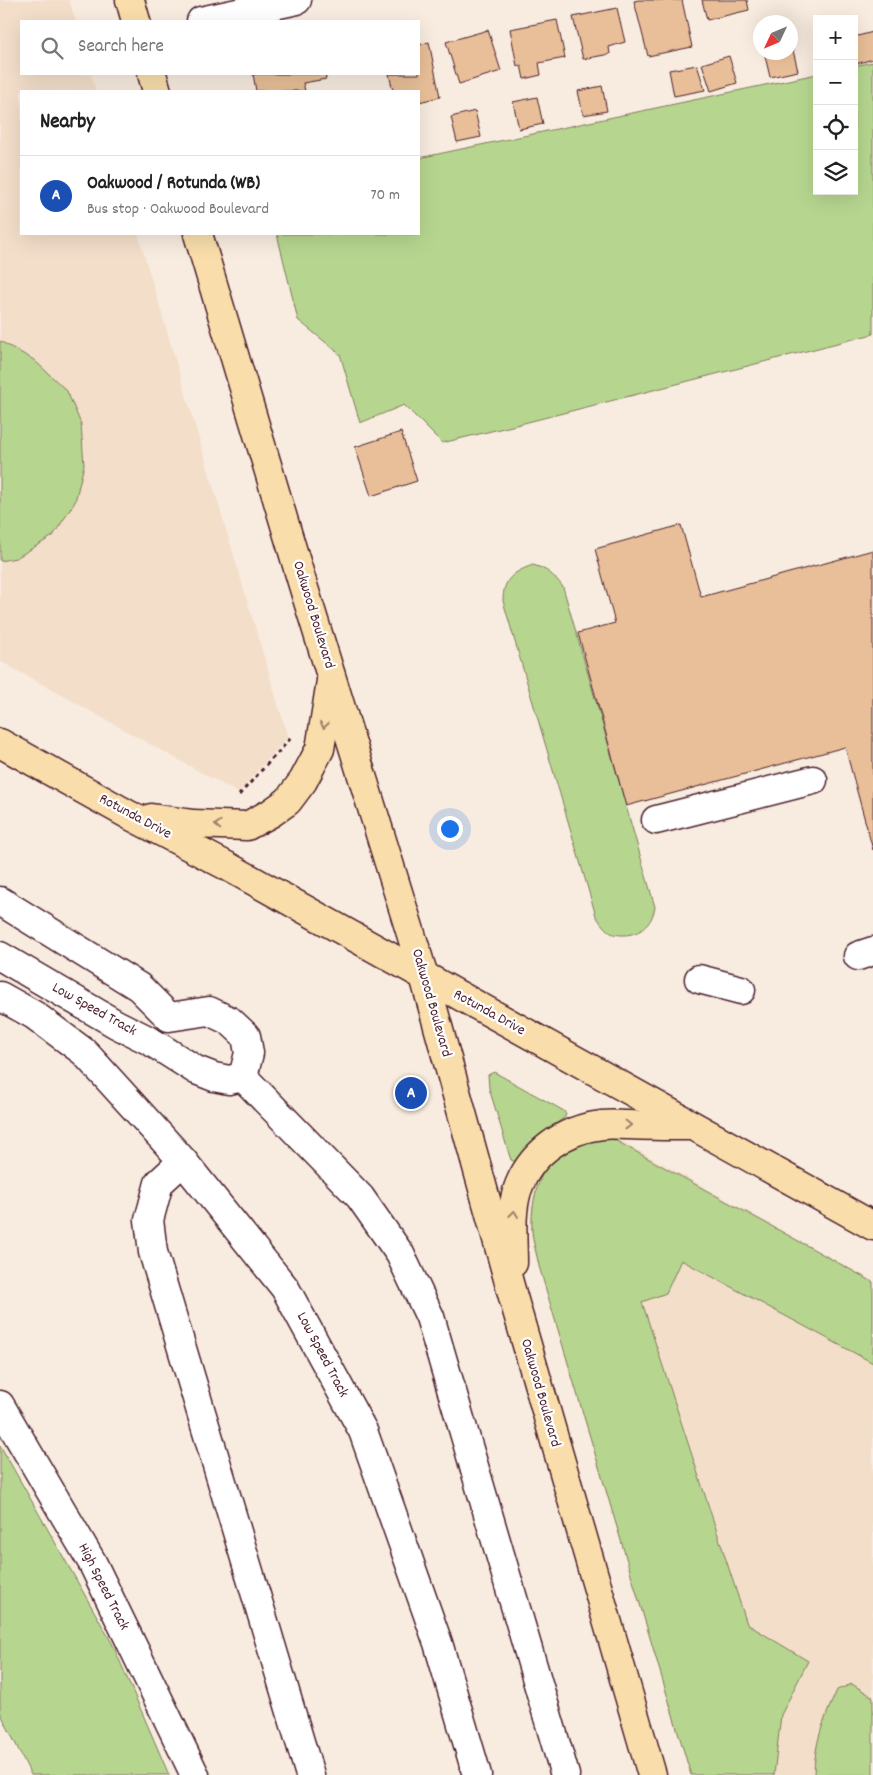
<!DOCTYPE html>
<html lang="en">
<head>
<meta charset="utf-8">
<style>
  :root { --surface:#fff; --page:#f2f2f2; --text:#222; --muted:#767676; --line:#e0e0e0; --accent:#7c3aed }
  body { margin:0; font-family:Dekko,sans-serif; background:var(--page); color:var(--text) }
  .controls { position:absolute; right:15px; top:15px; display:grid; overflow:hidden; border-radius:0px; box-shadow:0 5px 20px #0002 }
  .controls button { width:45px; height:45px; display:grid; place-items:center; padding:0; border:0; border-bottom:1px solid var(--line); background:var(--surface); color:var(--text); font:25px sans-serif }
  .compass { position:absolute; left:753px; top:15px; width:45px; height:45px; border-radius:50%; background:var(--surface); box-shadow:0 5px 20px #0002; rotate:226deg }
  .you { position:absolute; left:449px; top:828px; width:18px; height:18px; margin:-12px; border:4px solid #fff; border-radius:50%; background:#1a73e8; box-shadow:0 0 0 8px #1a73e833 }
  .badge { display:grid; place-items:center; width:32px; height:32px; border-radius:50%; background:var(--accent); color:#fff; font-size:16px; font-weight:700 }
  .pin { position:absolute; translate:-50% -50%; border:2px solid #fff; box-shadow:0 1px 5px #0006 }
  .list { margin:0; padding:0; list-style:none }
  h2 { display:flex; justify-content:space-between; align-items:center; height:65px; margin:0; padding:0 20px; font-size:21px }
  h2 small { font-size:16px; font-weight:400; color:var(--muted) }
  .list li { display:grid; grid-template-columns:32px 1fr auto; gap:15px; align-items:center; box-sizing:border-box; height:80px; padding:0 20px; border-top:1px solid var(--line) }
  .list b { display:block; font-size:19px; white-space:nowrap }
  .list p { margin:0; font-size:16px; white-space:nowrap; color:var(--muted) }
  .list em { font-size:16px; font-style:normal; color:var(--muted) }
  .icon { flex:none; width:28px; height:28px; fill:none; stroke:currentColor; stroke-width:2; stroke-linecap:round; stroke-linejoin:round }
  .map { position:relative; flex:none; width:873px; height:1775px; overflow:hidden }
  .search { position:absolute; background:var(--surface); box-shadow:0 5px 20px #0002; left:20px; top:20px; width:400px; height:55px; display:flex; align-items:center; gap:12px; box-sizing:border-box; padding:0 18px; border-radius:0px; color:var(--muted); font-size:19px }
  .panel { position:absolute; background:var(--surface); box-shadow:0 5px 20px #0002; left:20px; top:90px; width:400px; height:145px; border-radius:0px }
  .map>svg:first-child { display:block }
  .built { fill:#f3deca }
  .green { fill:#b6d68f; stroke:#807a5d }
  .building { fill:#e8bf98; stroke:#4a1f2b }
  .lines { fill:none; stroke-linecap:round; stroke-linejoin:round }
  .minor-casing { stroke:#4a1f2b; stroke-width:31 }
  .major-casing { stroke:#4a1f2b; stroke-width:31 }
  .path { stroke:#4a1f2b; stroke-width:3; stroke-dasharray:4 4; stroke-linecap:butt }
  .minor { stroke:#fff; stroke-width:28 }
  .major { stroke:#f9deab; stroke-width:28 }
  .oneway { stroke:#a27e6b }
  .labels { text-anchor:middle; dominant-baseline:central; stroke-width:4.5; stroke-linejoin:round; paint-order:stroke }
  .street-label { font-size:15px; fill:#4a1f2b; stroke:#fff }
</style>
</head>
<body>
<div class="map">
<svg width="873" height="1775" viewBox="0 0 873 1775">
  <rect width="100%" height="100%" fill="#f8ece0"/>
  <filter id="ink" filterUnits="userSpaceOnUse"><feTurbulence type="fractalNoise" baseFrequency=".02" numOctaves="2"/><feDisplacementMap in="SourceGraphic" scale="10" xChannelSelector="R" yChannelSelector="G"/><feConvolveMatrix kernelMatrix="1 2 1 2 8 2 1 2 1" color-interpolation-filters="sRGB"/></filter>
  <g filter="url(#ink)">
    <!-- built -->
    <g class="built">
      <path d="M0,0H69L76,21H21V74H91L96,91H21V234H138L288,737L238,793L0,661Z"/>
      <path d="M614,1137L873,1281V1775H690L530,1238V1209L536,1186L545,1165Z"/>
    </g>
    <!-- green -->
    <g class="green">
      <path d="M873,62V334L520,424L442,443L404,405L360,423L340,354L298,320L277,234H419V158L817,74V191H854V66Z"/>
      <path d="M0,341L34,360L67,391L81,424L84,465L75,502L53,536L16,558L0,561Z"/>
      <path d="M533,565C547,569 554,575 563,587L655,907C652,925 639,936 621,935C620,935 614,934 613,934C606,931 600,922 596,916L503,601C503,579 513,572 533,565Z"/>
      <path d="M494,1072L564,1111L566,1115L564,1118L537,1137L516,1162L511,1160L509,1154L489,1088L488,1075Z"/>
      <path d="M583,1138H611L873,1282V1363L681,1260L666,1293L642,1302L747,1624L808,1661L781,1715L774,1775H691L539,1266C537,1254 533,1243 532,1231C531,1204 537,1171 559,1152C566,1147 575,1143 583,1138Z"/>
      <path d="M0,1445L112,1643L169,1775H31L0,1712Z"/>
      <path d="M852,1684L873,1697V1775H814C814,1743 824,1719 837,1690Z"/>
    </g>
    <!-- building -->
    <g class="building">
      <path d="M639,0H682L692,47L648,56L634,1Z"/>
      <path d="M702,0H747L749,10L707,20Z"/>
      <path d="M617,8L625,42L609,47L610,54L583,59L573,17Z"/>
      <path d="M557,20L565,58L539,63L541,75L524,79L521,65L517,66L510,29Z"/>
      <path d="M488,30L501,71L459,84L446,42Z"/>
      <path d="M873,32V59L856,64L854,58V37Z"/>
      <path d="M429,42L440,97L419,102V91H393L389,74H419V45Z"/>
      <path d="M791,42L798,71L770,77L764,52H790Z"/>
      <path d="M729,56L737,83L711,91L702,64Z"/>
      <path d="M697,65L705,90L674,96L669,70Z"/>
      <path d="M253,74H325L326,79L303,83L305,91H256Z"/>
      <path d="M602,86L607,111L583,115L578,91Z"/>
      <path d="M537,97L543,124L519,129L513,102Z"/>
      <path d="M475,111L481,137L457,142L451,117Z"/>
      <path d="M401,432L417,481L371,496L355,447Z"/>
      <path d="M681,525L701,597L873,550V850L845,747L626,806L578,633L615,623L595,549Z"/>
    </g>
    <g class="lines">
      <!-- minor casing -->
      <g class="minor-casing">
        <g id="minor">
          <path d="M201,21L297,0"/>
          <path d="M656,820L813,780"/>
          <path d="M0,901L139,987L169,1017L209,1011L230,1021L246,1036L249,1053L243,1077L360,1197L400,1254L430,1317L565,1775"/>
          <path d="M0,956L116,1024L150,1041L196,1070L214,1077L229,1080L243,1077"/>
          <path d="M858,956L873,951"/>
          <path d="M699,979L741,990"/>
          <path d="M0,996L34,1015L84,1052L183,1161L285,1288L363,1431L438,1643L477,1775"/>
          <path d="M183,1161L159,1183L149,1220L153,1252L310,1775"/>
          <path d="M0,1405L92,1562L195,1775"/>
        </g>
      </g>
      <!-- major casing -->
      <g class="major-casing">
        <g id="major">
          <path d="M130,0L136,21"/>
          <path d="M152,74L157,91"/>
          <path d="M198,234L302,582L424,976L513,1297L652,1775"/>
          <path d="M0,743L129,815L227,866L873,1226"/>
          <path d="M151,818L193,824L247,826L271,813L288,801L303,781L320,749L331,681"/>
          <path d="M513,1263C513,1240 510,1214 517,1191C529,1154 564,1129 602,1125C611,1124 620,1125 629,1125C649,1126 670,1126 690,1126"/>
        </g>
      </g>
      <!-- path -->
      <path class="path" d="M239,795L291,738"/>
      <!-- minor -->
      <use href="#minor" class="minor"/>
      <!-- major -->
      <use href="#major" class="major"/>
    </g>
    <!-- one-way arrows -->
    <defs><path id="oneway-chevron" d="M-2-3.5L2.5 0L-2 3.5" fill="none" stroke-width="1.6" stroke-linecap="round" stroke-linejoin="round" transform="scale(1.25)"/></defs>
    <g class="oneway">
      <use href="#oneway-chevron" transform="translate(324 725) rotate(99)"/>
      <use href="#oneway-chevron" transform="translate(218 825) rotate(-178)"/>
      <use href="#oneway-chevron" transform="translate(628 1125) rotate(1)"/>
      <use href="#oneway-chevron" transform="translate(514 1214) rotate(-83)"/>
    </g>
  </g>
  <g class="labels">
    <!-- street labels -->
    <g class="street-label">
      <text transform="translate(313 615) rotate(73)">Oakwood Boulevard</text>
      <text transform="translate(135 817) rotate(28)">Rotunda Drive</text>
      <text transform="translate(431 1003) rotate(74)">Oakwood Boulevard</text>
      <text transform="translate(94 1010) rotate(29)">Low Speed Track</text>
      <text transform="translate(489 1013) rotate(29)">Rotunda Drive</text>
      <text transform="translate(322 1355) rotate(62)">Low Speed Track</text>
      <text transform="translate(540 1393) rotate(74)">Oakwood Boulevard</text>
      <text transform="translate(103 1587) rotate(63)">High Speed Track</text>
    </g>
  </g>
</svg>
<div class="controls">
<button>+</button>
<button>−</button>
<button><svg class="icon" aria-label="locate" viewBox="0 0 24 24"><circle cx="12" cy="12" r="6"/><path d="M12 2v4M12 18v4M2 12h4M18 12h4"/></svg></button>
<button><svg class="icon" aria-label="layers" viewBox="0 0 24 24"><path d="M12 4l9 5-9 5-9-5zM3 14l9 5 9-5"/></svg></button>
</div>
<svg class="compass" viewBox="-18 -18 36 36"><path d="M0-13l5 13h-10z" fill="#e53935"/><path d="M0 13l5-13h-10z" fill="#767676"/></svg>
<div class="you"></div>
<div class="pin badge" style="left:411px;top:1093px;background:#1a4fb4">A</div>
<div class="search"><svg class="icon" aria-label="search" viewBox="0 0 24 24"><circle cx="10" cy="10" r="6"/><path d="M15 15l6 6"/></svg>Search here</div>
<section class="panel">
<h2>Nearby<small></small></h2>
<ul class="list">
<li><span class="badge" style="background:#1a4fb4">A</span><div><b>Oakwood / Rotunda (WB)</b><p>Bus stop · Oakwood Boulevard</p></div><em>70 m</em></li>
</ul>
</section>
</div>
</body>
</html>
